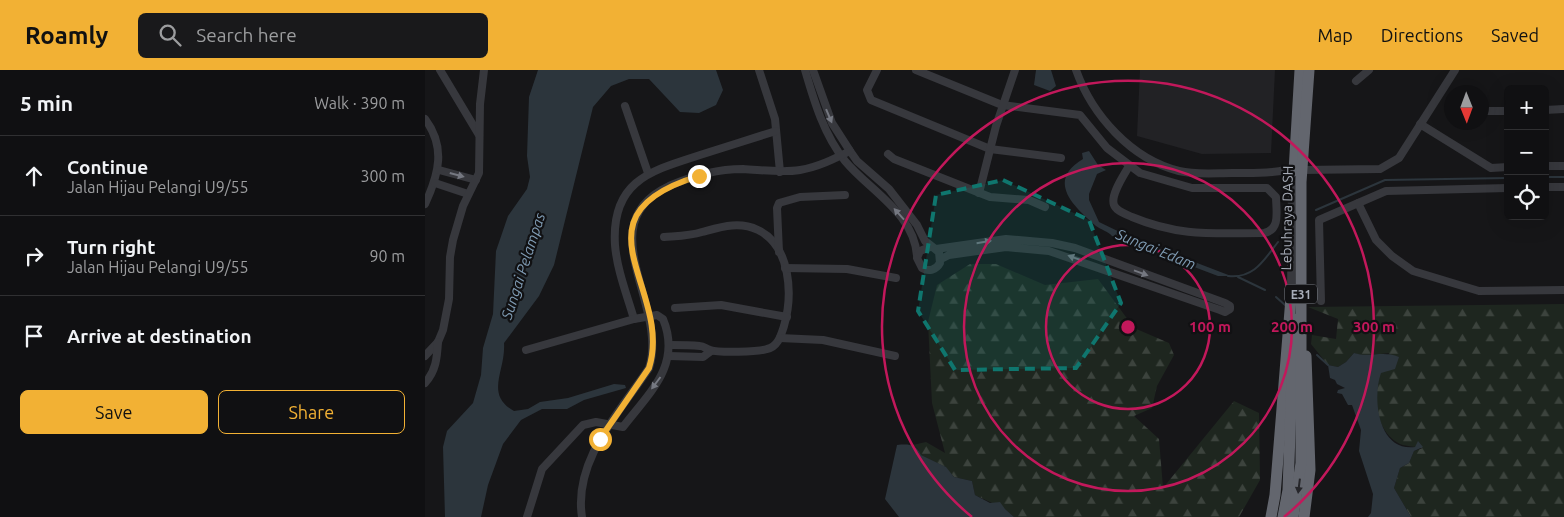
<!DOCTYPE html>
<html lang="en">
<head>
<meta charset="utf-8">
<style>
  :root { --surface:#101012; --page:#19191b; --text:#f1f3f6; --muted:#9c9d9f; --line:#303032; --accent:#f2b134 }
  body { margin:0; font-family:Ubuntu,sans-serif; background:var(--page); color:var(--text) }
  .controls { position:absolute; right:15px; top:15px; display:grid; overflow:hidden; border-radius:8px; box-shadow:0 5px 20px #0002 }
  .controls button { width:45px; height:45px; display:grid; place-items:center; padding:0; border:0; border-bottom:1px solid var(--line); background:var(--surface); color:var(--text); font:25px sans-serif }
  .compass { position:absolute; left:1019px; top:15px; width:45px; height:45px; border-radius:50%; background:var(--surface); box-shadow:0 5px 20px #0002; rotate:179deg }
  .stop { position:absolute; width:15px; height:15px; margin:-11px; border:4px solid #f2b134; border-radius:50%; background:#fff }
  .stop.end { background:#f2b134; border-color:#fff; box-shadow:0 1px 5px #0008 }
  .list { margin:0; padding:0; list-style:none }
  h2 { display:flex; justify-content:space-between; align-items:center; height:65px; margin:0; padding:0 20px; font-size:21px }
  h2 small { font-size:16px; font-weight:400; color:var(--muted) }
  .list li { display:grid; grid-template-columns:32px 1fr auto; gap:15px; align-items:center; box-sizing:border-box; height:80px; padding:0 20px; border-top:1px solid var(--line) }
  .list b { display:block; font-size:19px; white-space:nowrap }
  .list p { margin:0; font-size:16px; white-space:nowrap; color:var(--muted) }
  .list em { font-size:16px; font-style:normal; color:var(--muted) }
  .actions { display:flex; gap:10px; padding:15px 20px }
  .actions a { flex:1; padding:11px 0; border:1px solid var(--accent); border-radius:8px; text-align:center; font-size:18px; color:var(--accent) }
  .actions .main { background:var(--accent); color:#111 }
  .icon { flex:none; width:28px; height:28px; fill:none; stroke:currentColor; stroke-width:2; stroke-linecap:round; stroke-linejoin:round }
  .map { position:relative; flex:none; width:1139px; height:447px; overflow:hidden }
  header { display:flex; align-items:center; gap:30px; box-sizing:border-box; height:70px; padding:0 25px; background:var(--accent); color:#111 }
  header strong { font-size:24px }
  nav { display:flex; gap:28px; margin-inline-start:auto; font-size:18px }
  .search { width:350px; height:45px; background:var(--page); display:flex; align-items:center; gap:12px; box-sizing:border-box; padding:0 18px; border-radius:8px; color:var(--muted); font-size:19px }
  main { display:flex }
  aside { flex:1; background:var(--surface) }
  .map>svg:first-child { display:block }
  .built { fill:#222225 }
  .forest { fill:url(#forest-firs) }
  .water { fill:#2c353c }
  .lines { fill:none; stroke-linecap:round; stroke-linejoin:round }
  .stream { stroke:#2c353c; stroke-width:2 }
  .minor { stroke:#37383d; stroke-width:8 }
  .highway { stroke:#63666e; stroke-width:11 }
  .highway-bridge { stroke:#63666e; stroke-width:11 }
  .oneway { fill:#757881 }
  .oneway2 { fill:#26262a }
  .route { stroke:#f2b134; stroke-width:6 }
  .marked { fill:#0f766e; fill-opacity:0.2; stroke:#0f766e; stroke-width:4; stroke-dasharray:10 6; stroke-linejoin:round }
  .ring { fill:none; stroke:#c2185b; stroke-width:2.5 }
  .labels { text-anchor:middle; dominant-baseline:central; stroke-width:4.5; stroke-linejoin:round; paint-order:stroke }
  .shield { fill:#111113; stroke:#7b7e86; stroke-width:1 }
  .shield-label { font-size:12px; font-weight:bold; fill:#a8adb8 }
  .street-label { font-size:14px; fill:#a8adb8; stroke:#111113 }
  .water-label { font-size:15px; font-style:italic; fill:#7f9bb3; stroke:#111113 }
  .centre { fill:#c2185b; stroke:#111113; stroke-width:2.5 }
  .ring-label { font-size:15px; text-anchor:middle; font-weight:bold; fill:#c2185b; stroke:#111113; stroke-width:4.5; stroke-linejoin:round; paint-order:stroke }
</style>
</head>
<body>
<header>
<strong>Roamly</strong>
<div class="search"><svg class="icon" aria-label="search" viewBox="0 0 24 24"><circle cx="10" cy="10" r="6"/><path d="M15 15l6 6"/></svg>Search here</div>
<nav><a>Map</a><a>Directions</a><a>Saved</a></nav>
</header>
<main>
<aside>
<h2>5 min<small>Walk · 390 m</small></h2>
<ul class="list">
<li><svg class="icon" aria-label="ahead" viewBox="0 0 24 24"><path d="M12 20V5M6 11l6-6 6 6"/></svg><div><b>Continue</b><p>Jalan Hijau Pelangi U9/55</p></div><em>300 m</em></li>
<li><svg class="icon" aria-label="right" viewBox="0 0 24 24"><path d="M7 20v-9h11M14 6l5 5-5 5"/></svg><div><b>Turn right</b><p>Jalan Hijau Pelangi U9/55</p></div><em>90 m</em></li>
<li><svg class="icon" aria-label="arrive" viewBox="0 0 24 24"><path d="M6 21V4h12l-3 4 3 4H6"/></svg><div><b>Arrive at destination</b></div></li>
</ul>
<div class="actions"><a class="main">Save</a><a>Share</a></div>
</aside>
<div class="map">
<svg width="1139" height="447" viewBox="0 0 1139 447">
  <defs>
    <pattern id="forest-firs" width="22" height="20" patternUnits="userSpaceOnUse" patternTransform="scale(1.25)"><rect width="22" height="20" fill="#1e261f"/><path d="M5 1l3.5 6h-7zM16 11l3.5 6h-7z" fill="#3c433d"/></pattern>
  </defs>
  <rect width="100%" height="100%" fill="#161618"/>
  <!-- built -->
  <path class="built" d="M715,0H850L846,83L777,84L712,66Z"/>
  <!-- forest -->
  <g class="forest">
    <path d="M545,194H571L620,215L673,209L709,258L744,273L749,285L732,316L727,338L709,346L734,369L738,418L809,331L834,343L835,410L814,447H589L580,439L550,425L547,411L529,407L520,397L496,385L493,379L488,375L501,372L520,383L507,333L503,252L512,215Z"/>
    <path d="M1139,234V447H986L969,418L975,398L984,393L989,381L998,378C989,376 983,377 975,374C954,364 947,333 953,312C955,302 960,292 964,283L938,286L929,283L921,292L913,297L903,295L886,274L887,265L911,269L913,249L883,237Z"/>
  </g>
  <!-- water -->
  <g class="water">
    <path d="M113,0H291L298,20L291,35L274,43L255,42L224,9H204L186,16L168,37L129,195L114,226L79,273C81,301 59,324 89,341L103,339L115,332L143,328L189,314L200,315L201,318L159,330L142,339H117L96,350L78,374L63,415L56,447H20L18,377L22,361L48,333L56,305L58,278L68,244L71,181L83,146L102,119L105,107L102,86L104,27Z"/>
    <path d="M611,0H626L631,16L625,21L609,15Z"/>
    <path d="M664,81L673,95L681,100L672,104L664,124V130L674,152L707,168L806,206H793L687,166C683,161 676,160 671,156C648,136 621,111 658,89L657,83Z"/>
    <path d="M929,283C944,288 958,280 974,287L970,299L956,303C947,328 953,382 990,377L993,371L998,377L989,381L984,393L975,398L969,418L986,447H943L946,443L948,424L934,381L936,360L927,335H923L917,324L912,323L913,320L920,318L912,314L910,310L905,308L903,295L913,297L921,292Z"/>
    <path d="M472,375C484,374 491,374 496,385L521,397L529,407L547,411L550,425L565,433L575,432L580,439L589,447H474L460,429Z"/>
  </g>
  <g class="lines">
    <!-- stream -->
    <g class="stream">
      <path d="M1120,107H1139"/>
      <path d="M891,140L960,110L1083,108"/>
      <path d="M803,206C829,209 839,190 853,172"/>
      <path d="M813,207L840,220"/>
      <path d="M851,227L860,235"/>
      <path d="M892,285L903,295"/>
    </g>
    <!-- minor -->
    <g class="minor">
      <path d="M15,0L54,65"/>
      <path d="M334,0L350,49L355,102"/>
      <path d="M380,0C389,31 399,65 420,91C445,121 489,143 492,186"/>
      <path d="M388,0L407,53L425,81L432,91L464,119L492,155L500,171L514,182L515,193C511,200 504,202 497,198L492,188L495,181L505,177"/>
      <path d="M452,0L442,20L446,30L565,79L636,88"/>
      <path d="M491,0L577,35L655,45L682,78L715,103L767,118H842L851,127C851,140 856,160 839,163C789,163 755,167 707,147C701,144 691,141 689,135C685,125 699,105 704,96"/>
      <path d="M651,0C667,45 706,89 754,101C771,105 790,103 807,103C826,103 843,104 861,100"/>
      <path d="M931,11L944,0"/>
      <path d="M200,36L223,103"/>
      <path d="M1120,40L1139,39"/>
      <path d="M1056,41H1083"/>
      <path d="M0,49C21,77 14,104 0,134"/>
      <path d="M995,54L1066,98L1083,97"/>
      <path d="M463,84L469,89L565,127L604,130L620,137"/>
      <path d="M1120,96H1139"/>
      <path d="M14,100L51,110"/>
      <path d="M877,100L955,99L974,88L1030,0"/>
      <path d="M10,113L43,124"/>
      <path d="M1120,117H1139"/>
      <path d="M554,123L571,56L590,0"/>
      <path d="M933,133L951,170L967,186L988,201L1054,221L1139,220"/>
      <path d="M239,167C252,166 265,166 277,162C296,157 314,151 333,160C366,176 368,225 359,256C356,265 353,277 342,279C333,282 294,283 285,280C281,279 279,276 275,276C265,275 255,275 245,275"/>
      <path d="M511,179L581,169L627,173L650,178L800,233L805,236V239L800,242L795,240L624,181L581,177L524,185L516,189"/>
      <path d="M354,182L352,138L354,133L375,127L420,125"/>
      <path d="M360,198L422,199L471,208"/>
      <path d="M866,228L867,106"/>
      <path d="M896,231L894,150L961,121L1083,118"/>
      <path d="M250,238L296,235L362,247"/>
      <path d="M209,249C202,225 192,200 190,175C186,111 225,101 275,85C300,77 326,69 351,61"/>
      <path d="M355,268L398,270L470,286"/>
      <path d="M101,280L209,249L232,245L238,249C257,295 224,323 198,357L171,352L158,355L117,399L102,447"/>
      <path d="M0,286L13,272L18,260L24,229L25,187L28,170L38,136L54,103L55,34L59,0"/>
      <path d="M244,286L278,287L286,281"/>
      <path d="M0,313C11,301 12,288 13,272"/>
      <path d="M157,447C148,390 195,342 224,298C244,236 163,154 244,116C267,106 292,99 318,99C337,100 356,103 375,100C393,97 409,89 425,81"/>
    </g>
    <!-- highway -->
    <g class="highway">
      <path d="M846,447L850,425L866,228"/>
      <path d="M879,447L885,400L881,286"/>
    </g>
    <!-- highway-bridge -->
    <g class="highway-bridge">
      <path d="M869,101L875,0"/>
      <path d="M858,447L863,420L869,249"/>
      <path d="M868,447L876,393V112L884,0"/>
    </g>
  </g>
  <!-- one-way arrows -->
  <defs><path id="oneway-solid" d="M-6-.8H1V-3.2L6.5 0L1 3.2V.8H-6Z" transform="scale(1.25)"/></defs>
  <g class="oneway">
    <use href="#oneway-solid" transform="translate(404 46) rotate(67)"/>
    <use href="#oneway-solid" transform="translate(32 105) rotate(15)"/>
    <use href="#oneway-solid" transform="translate(474 144) rotate(-132)"/>
    <use href="#oneway-solid" transform="translate(559 172) rotate(-9)"/>
    <use href="#oneway-solid" transform="translate(650 188) rotate(-161)"/>
    <use href="#oneway-solid" transform="translate(716 203) rotate(20)"/>
    <use href="#oneway-solid" transform="translate(231 313) rotate(127)"/>
  </g>
  <use class="oneway2" href="#oneway-solid" transform="translate(874 416) rotate(97)"/>
  <g class="lines">
    <!-- route -->
    <path class="route" d="M175,369L224,298C249,219 141,146 274,106"/>
  </g>
  <!-- marked area -->
  <path class="marked" d="M578,110L664,150L696,233L651,298L530,300L493,241L511,125Z"/>
  <!-- distance rings -->
  <g class="ring">
    <circle cx="703" cy="257" r="82"/>
    <circle cx="703" cy="257" r="164"/>
    <path d="M547 447A246 246 0 1 1 859 447"/>
  </g>
  <g class="labels">
    <!-- shield labels -->
    <rect class="shield" x="860" y="214.5" width="32" height="19" rx="4"/>
    <g class="shield-label">
      <text x="876" y="224">E31</text>
    </g>
    <!-- street labels -->
    <g class="street-label">
      <text transform="translate(862 148) rotate(-89)">Lebuhraya DASH</text>
    </g>
    <!-- water labels -->
    <g class="water-label">
      <text transform="translate(731 179) rotate(22)">Sungai Edam</text>
      <text transform="translate(98 196) rotate(-72)">Sungai Pelampas</text>
    </g>
  </g>
  <circle cx="703" cy="257" r="8" class="centre"/>
  <g class="ring-label">
    <text x="785" y="262">100 m</text>
    <text x="867" y="262">200 m</text>
    <text x="949" y="262">300 m</text>
  </g>
</svg>
<div class="controls">
<button>+</button>
<button>−</button>
<button><svg class="icon" aria-label="locate" viewBox="0 0 24 24"><circle cx="12" cy="12" r="6"/><path d="M12 2v4M12 18v4M2 12h4M18 12h4"/></svg></button>
</div>
<svg class="compass" viewBox="-18 -18 36 36"><path d="M0-13l5 13h-10z" fill="#e53935"/><path d="M0 13l5-13h-10z" fill="#9c9d9f"/></svg>
<div class="stop" style="left:175px;top:369px"></div>
<div class="stop end" style="left:274px;top:106px"></div>
</div>
</main>
</body>
</html>
